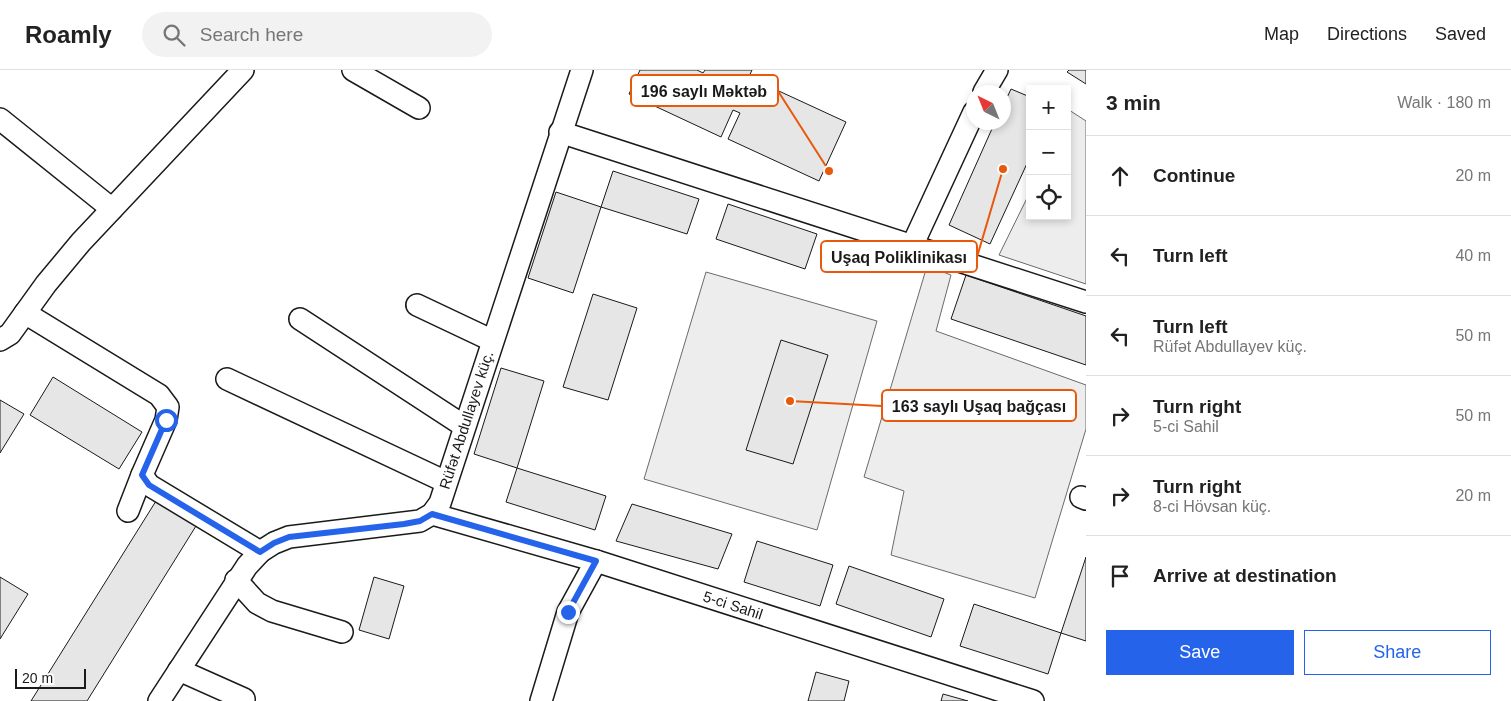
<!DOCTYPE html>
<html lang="en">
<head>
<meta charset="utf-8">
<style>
  :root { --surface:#fff; --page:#f2f2f2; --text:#222; --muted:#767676; --line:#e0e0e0; --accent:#2563eb }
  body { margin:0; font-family:Arial,sans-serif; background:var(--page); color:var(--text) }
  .controls { position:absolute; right:15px; top:15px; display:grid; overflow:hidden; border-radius:0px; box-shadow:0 2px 8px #0003 }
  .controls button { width:45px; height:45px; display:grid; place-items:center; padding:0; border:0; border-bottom:1px solid var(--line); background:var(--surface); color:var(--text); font:25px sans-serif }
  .compass { position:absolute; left:966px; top:15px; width:45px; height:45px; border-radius:50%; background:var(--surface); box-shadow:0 2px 8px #0003; rotate:317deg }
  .scale { position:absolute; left:15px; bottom:12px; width:71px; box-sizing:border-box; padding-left:5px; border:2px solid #1a1a1a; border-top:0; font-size:14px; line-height:18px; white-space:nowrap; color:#1a1a1a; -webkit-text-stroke:4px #fff; paint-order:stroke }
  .stop { position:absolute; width:15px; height:15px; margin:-11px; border:4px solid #2563eb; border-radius:50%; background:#fff }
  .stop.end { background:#2563eb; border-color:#fff; box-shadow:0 1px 5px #0008 }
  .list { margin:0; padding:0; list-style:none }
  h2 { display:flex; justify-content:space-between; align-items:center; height:65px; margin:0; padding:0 20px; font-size:21px }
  h2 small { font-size:16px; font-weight:400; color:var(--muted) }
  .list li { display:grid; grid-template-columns:32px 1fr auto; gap:15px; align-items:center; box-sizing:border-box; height:80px; padding:0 20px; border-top:1px solid var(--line) }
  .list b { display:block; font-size:19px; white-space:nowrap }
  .list p { margin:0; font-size:16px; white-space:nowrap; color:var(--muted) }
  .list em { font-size:16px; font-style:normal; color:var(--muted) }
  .actions { display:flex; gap:10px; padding:15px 20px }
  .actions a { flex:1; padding:11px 0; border:1px solid var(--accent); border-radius:0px; text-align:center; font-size:18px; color:var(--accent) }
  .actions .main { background:var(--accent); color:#fff }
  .icon { flex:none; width:28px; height:28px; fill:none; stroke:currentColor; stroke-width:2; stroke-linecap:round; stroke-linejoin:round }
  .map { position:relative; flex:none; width:1086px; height:631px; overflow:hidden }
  header { display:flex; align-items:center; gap:30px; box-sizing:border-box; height:70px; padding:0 25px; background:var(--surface); border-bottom:1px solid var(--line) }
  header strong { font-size:24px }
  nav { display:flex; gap:28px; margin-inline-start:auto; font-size:18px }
  .search { width:350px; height:45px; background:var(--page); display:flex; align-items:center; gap:12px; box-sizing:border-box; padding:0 18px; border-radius:28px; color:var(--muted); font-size:19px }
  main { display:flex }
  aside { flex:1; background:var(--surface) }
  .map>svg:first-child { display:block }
  .built { fill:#ededed; stroke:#6a6a6a }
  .building { fill:#e6e6e6; stroke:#1a1a1a }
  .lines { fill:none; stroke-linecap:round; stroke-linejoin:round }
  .minor-casing { stroke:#1a1a1a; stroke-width:24 }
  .minor { stroke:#fff; stroke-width:21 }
  .route { stroke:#2563eb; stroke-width:6 }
  .labels { text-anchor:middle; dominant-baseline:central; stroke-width:4; stroke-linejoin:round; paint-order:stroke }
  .street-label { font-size:15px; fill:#1a1a1a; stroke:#fff }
  .leader { fill:none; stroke:#e8590c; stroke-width:2 }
  .callout-dot { fill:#e8590c; stroke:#fff; stroke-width:2 }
  .callout { fill:#fff; stroke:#e8590c; stroke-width:2 }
  .callout-label { font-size:16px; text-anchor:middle; font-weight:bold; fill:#1a1a1a }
</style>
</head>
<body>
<header>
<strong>Roamly</strong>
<div class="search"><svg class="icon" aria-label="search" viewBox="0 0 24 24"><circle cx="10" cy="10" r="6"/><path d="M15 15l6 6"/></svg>Search here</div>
<nav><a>Map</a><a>Directions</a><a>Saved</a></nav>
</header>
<main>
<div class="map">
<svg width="1086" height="631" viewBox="0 0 1086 631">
  <rect width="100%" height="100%" fill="#fff"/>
  <!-- built -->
  <g class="built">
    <path d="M1069,40L1086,51V214L999,185L1030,122V146H1067V45Z"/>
    <path d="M927,196L951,205L936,261L1086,315V359L1035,528L891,485L904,421L864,407Z"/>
    <path d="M706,202L877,251L817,460L644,409Z"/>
  </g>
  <!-- building -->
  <g class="building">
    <path d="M640,0H697L703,3L705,0H752L738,31L745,34L755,10L846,52L819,111L728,69L740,43L733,40L721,67L629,24Z"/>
    <path d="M1069,0H1086V14L1067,2Z"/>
    <path d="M1011,19L1030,27V87L990,174L949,155L995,52H1004V34Z"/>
    <path d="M613,101L699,129L687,164L601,137Z"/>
    <path d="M556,122L601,137L573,223L528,208Z"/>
    <path d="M728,134L817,164L805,199L716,169Z"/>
    <path d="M966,205L1086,246V295L951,249Z"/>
    <path d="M593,224L637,238L608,330L563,317Z"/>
    <path d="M781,270L828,285L793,394L746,380Z"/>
    <path d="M501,298L544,311L517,398L474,384Z"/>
    <path d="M53,307L142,362L119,399L30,345Z"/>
    <path d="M0,330L24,344L0,383Z"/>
    <path d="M517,398L606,426L595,460L506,432Z"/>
    <path d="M156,431L196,456L87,631H31Z"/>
    <path d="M632,434L732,464L718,499L616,471Z"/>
    <path d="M757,471L833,495L820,536L744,512Z"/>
    <path d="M1086,487V571L1061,563Z"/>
    <path d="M849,496L944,529L931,567L836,534Z"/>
    <path d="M0,507L28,524L0,569Z"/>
    <path d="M374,507L404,516L389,569L359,560Z"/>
    <path d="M974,534L1061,563L1048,604L960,576Z"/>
    <path d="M816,602L849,611L844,631H808Z"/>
    <path d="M943,624L968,631H941Z"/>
  </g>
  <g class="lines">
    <!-- minor casing -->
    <g class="minor-casing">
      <g id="minor">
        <path d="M353,0L419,38"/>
        <path d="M984,22L997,0"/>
        <path d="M0,49L112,139"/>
        <path d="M560,62L1086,232"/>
        <path d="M912,176L974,42"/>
        <path d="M417,235L491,270"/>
        <path d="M25,243L159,325L168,337L166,350L142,405L149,415L260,482"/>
        <path d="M300,249L464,356"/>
        <path d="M0,270L10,264L46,214L81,172L243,0"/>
        <path d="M227,309L446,412"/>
        <path d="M1081,427L1086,429"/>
        <path d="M128,441L142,405"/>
        <path d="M432,444L596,491L1033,631"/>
        <path d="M236,510L257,533L272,541L342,562"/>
        <path d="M179,600L244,629"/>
        <path d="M159,631L247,496L260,482L274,473L289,467L420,451L432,444L440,433L582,0"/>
        <path d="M541,631L568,542L596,491"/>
      </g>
    </g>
    <!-- minor -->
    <use href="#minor" class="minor"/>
  </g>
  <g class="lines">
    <!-- route -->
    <path class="route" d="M166,350L142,405L149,415L260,482L274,473L289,467L404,454L420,451L432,444L596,491L568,542"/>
  </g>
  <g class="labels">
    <!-- street labels -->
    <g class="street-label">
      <text transform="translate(466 350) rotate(-72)">Rüfət Abdullayev küç.</text>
      <text transform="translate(733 535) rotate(18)">5-ci Sahil</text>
    </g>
  </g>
  <!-- callouts -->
  <path class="leader" d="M829 101L778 21M1003 99L977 187M790 331L882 336"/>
  <g class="callout-dot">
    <circle cx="829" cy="101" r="5"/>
    <circle cx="1003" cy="99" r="5"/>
    <circle cx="790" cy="331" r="5"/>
  </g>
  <g class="callout">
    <rect x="631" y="5" width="147" height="31" rx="5"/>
    <rect x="821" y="171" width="156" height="31" rx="5"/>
    <rect x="882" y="320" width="194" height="31" rx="5"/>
  </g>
  <g class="callout-label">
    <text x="704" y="27">196 saylı Məktəb</text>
    <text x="899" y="193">Uşaq Poliklinikası</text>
    <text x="979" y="342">163 saylı Uşaq bağçası</text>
  </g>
</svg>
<div class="controls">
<button>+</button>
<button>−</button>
<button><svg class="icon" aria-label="locate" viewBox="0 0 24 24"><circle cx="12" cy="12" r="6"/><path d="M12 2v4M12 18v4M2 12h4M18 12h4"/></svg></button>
</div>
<svg class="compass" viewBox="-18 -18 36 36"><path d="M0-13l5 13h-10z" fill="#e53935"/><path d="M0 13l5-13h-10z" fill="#767676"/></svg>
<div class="scale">20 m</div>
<div class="stop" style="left:166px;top:350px"></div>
<div class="stop end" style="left:568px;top:542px"></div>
</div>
<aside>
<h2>3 min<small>Walk · 180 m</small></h2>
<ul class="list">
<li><svg class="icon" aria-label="ahead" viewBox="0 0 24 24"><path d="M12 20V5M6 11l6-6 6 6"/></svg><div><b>Continue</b></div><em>20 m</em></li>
<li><svg class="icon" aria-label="left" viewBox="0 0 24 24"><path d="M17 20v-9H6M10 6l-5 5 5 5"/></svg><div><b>Turn left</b></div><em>40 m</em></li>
<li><svg class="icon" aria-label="left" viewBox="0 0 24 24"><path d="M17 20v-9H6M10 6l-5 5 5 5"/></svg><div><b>Turn left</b><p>Rüfət Abdullayev küç.</p></div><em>50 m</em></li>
<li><svg class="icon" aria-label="right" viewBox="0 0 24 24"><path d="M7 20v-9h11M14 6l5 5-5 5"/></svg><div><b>Turn right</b><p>5-ci Sahil</p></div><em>50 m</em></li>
<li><svg class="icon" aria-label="right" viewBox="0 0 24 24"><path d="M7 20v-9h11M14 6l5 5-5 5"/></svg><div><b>Turn right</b><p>8-ci Hövsan küç.</p></div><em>20 m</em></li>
<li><svg class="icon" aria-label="arrive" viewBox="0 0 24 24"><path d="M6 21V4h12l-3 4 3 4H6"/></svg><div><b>Arrive at destination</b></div></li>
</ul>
<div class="actions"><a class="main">Save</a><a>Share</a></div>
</aside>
</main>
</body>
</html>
